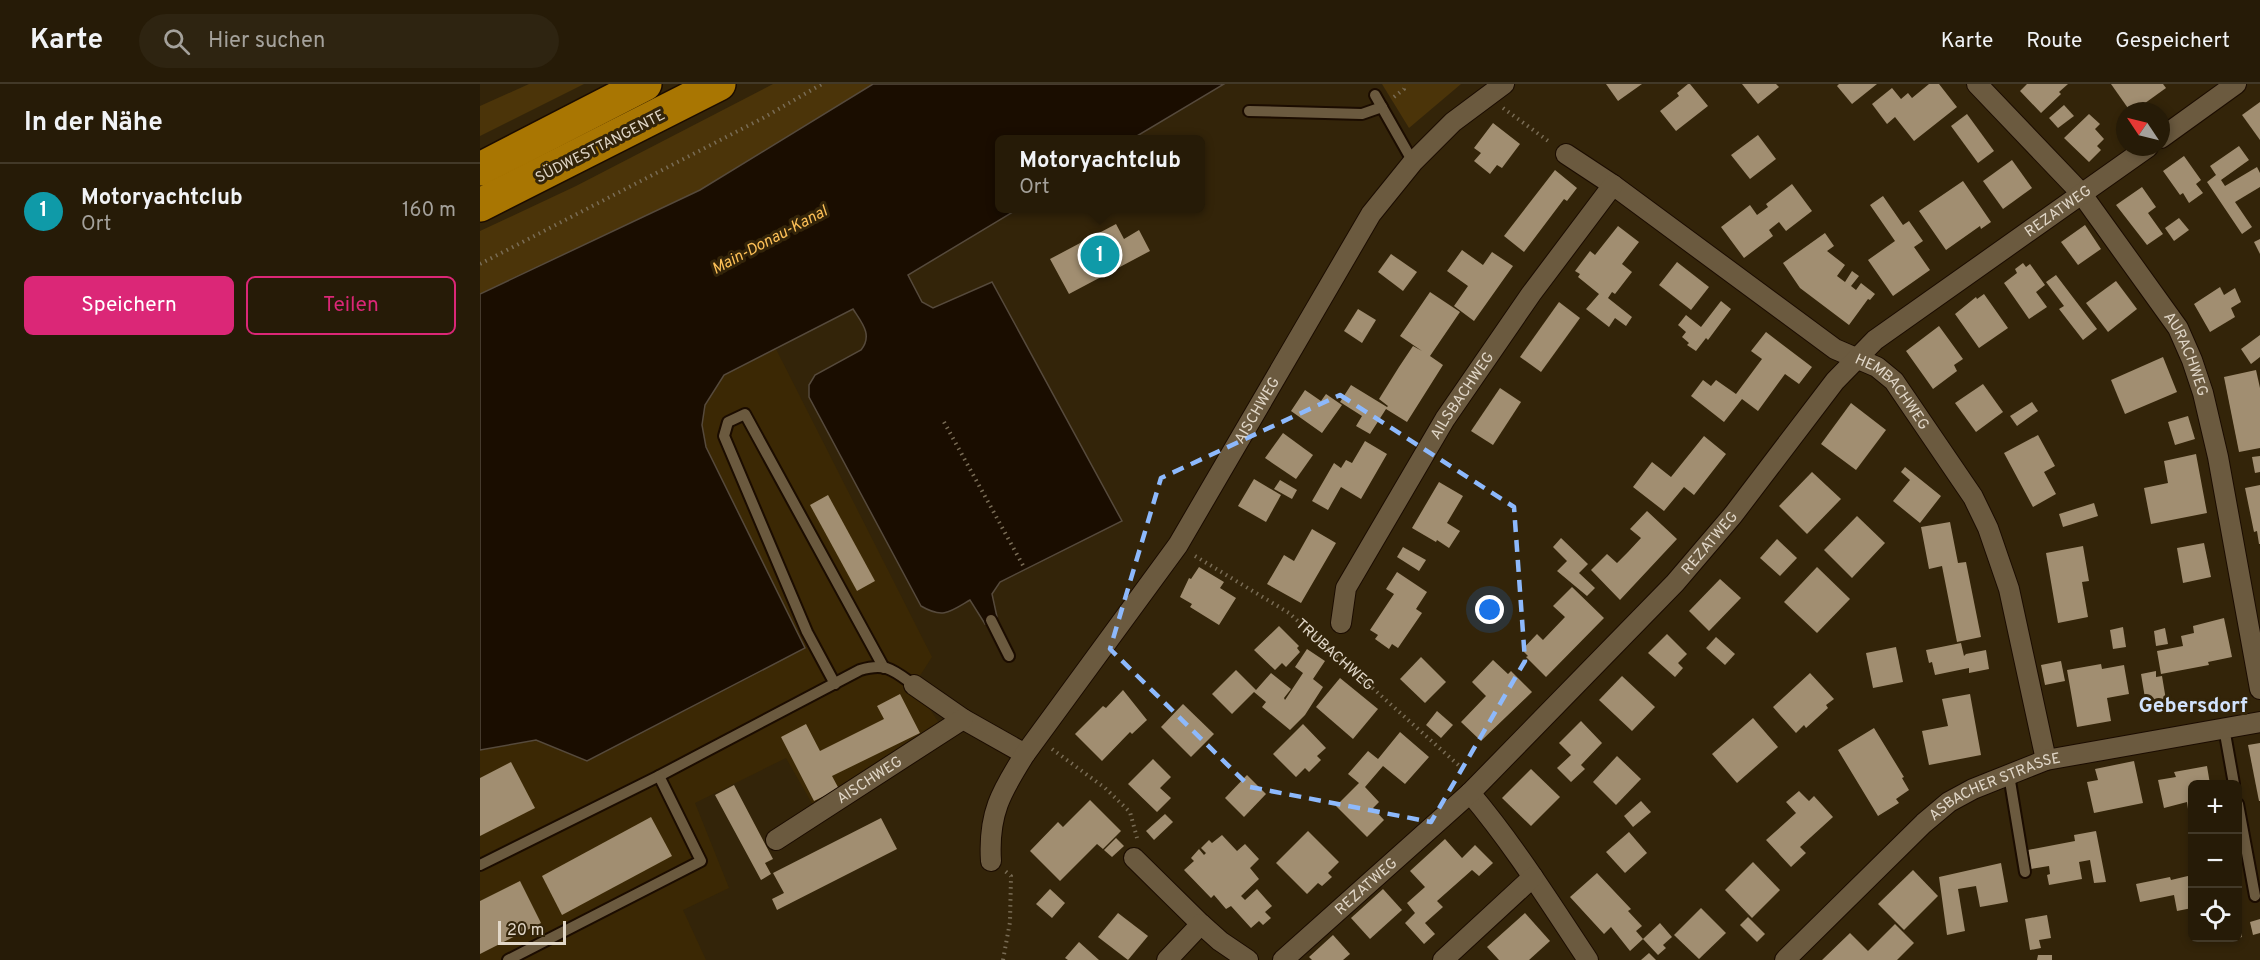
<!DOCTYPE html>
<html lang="de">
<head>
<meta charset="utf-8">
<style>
  :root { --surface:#261b07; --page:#2e2411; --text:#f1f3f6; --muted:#a4a19b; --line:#423928; --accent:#db2777 }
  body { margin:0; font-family:Overpass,sans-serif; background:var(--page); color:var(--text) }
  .controls { position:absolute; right:18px; bottom:18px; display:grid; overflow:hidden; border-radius:9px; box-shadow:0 3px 9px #0003 }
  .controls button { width:54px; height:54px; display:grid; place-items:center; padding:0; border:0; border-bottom:2px solid var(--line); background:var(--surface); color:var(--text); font:30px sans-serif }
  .compass { position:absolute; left:1636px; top:18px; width:54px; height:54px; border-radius:50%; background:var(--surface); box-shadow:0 3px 9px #0003; rotate:305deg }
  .scale { position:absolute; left:18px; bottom:15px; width:68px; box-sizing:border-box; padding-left:6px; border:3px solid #e1d7c8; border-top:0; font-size:16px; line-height:21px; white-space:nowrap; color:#e1d7c8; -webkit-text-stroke:4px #332409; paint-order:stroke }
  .you { position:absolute; left:1010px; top:526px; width:21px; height:21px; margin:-15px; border:4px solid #fff; border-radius:50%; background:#1a73e8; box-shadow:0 0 0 9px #1a73e833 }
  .badge { display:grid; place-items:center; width:39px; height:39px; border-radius:50%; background:var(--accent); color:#fff; font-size:20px; font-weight:700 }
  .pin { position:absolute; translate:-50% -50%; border:3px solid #fff; box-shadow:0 2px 6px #0006 }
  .popup { position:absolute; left:515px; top:51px; width:210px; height:78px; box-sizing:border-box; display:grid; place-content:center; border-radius:9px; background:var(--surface); filter:drop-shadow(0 2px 4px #0005); font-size:20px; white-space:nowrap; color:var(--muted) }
  .popup b { font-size:22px; color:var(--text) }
  .popup::after { content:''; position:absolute; left:50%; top:100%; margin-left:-12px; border:12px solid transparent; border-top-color:var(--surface) }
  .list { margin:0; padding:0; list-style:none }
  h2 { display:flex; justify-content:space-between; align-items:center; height:78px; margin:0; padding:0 24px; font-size:26px }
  h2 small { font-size:20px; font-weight:400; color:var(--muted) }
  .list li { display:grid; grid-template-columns:39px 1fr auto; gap:18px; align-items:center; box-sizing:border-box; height:96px; padding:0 24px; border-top:2px solid var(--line) }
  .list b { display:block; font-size:22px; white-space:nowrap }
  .list p { margin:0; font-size:20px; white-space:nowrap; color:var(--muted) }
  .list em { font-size:20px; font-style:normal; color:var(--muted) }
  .actions { display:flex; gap:12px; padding:18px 24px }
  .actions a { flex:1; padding:14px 0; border:2px solid var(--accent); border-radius:9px; text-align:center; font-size:21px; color:var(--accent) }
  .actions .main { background:var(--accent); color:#fff }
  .icon { flex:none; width:33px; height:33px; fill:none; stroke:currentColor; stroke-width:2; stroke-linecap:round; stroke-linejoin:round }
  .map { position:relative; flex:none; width:1780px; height:876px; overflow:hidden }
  header { display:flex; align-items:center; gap:36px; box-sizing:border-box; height:84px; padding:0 30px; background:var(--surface); border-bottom:2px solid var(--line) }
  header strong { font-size:28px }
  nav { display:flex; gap:33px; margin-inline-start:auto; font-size:21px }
  .search { width:420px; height:54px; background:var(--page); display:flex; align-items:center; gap:15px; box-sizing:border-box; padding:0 21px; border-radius:33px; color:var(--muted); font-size:22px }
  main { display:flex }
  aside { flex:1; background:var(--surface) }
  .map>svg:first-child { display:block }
  .built { fill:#3b2804 }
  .green { fill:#4b3409 }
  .water { fill:#1a0d00; stroke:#564a3c; stroke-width:1.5 }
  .building { fill:#a18e71 }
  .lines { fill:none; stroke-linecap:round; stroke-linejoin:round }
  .lane-casing { stroke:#1b0c00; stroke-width:14 }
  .street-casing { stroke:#1b0c00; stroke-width:22 }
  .highway-casing { stroke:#1b0c00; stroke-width:36 }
  .path { stroke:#796c55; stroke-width:4; stroke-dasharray:1.5 4.5; stroke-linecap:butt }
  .lane { stroke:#6b5a3f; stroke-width:10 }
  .street { stroke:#6b5a3f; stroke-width:20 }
  .highway { stroke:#a97602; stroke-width:33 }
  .marked { fill:none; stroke:#8db9fc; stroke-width:4.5; stroke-dasharray:12 8; stroke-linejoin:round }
  .labels { text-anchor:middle; stroke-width:6; stroke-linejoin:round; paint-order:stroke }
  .street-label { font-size:15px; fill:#e1d7c8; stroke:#332409 }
  .water-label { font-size:16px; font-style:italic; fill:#fdc057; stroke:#332409 }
  .district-label { font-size:21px; font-weight:bold; fill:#d2e3fd; stroke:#332409 }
</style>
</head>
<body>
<header>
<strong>Karte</strong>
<div class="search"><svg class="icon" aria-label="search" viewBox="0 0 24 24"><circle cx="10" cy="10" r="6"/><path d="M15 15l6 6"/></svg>Hier suchen</div>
<nav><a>Karte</a><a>Route</a><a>Gespeichert</a></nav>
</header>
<main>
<aside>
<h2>In der Nähe<small></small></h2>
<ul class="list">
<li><span class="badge" style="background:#0f9aa8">1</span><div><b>Motoryachtclub</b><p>Ort</p></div><em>160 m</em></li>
</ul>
<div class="actions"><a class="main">Speichern</a><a>Teilen</a></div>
</aside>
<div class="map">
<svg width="1780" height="876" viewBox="0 0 1780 876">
  <rect width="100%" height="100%" fill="#332409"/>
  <!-- built -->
  <path class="built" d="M296 265 452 573 434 601 463 645 334 723 306 674 215 719 249 804 203 826 226 876H0V666L56 656 107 677 226 363 222 341 225 321 244 291Z"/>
  <!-- green -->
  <g class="green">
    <path d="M49 0H104L0 52V22Z"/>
    <path d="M293 0H393L220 106 0 210V147L96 102Z"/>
    <path d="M902 0H981L929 44Z"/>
  </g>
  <!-- water -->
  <path class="water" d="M393 0H744L652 55 520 56V124L538 125 428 191 442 218 453 224 512 198 642 437 520 498 512 510 517 533 505 540 490 516C470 528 463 535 441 522L329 313V301L335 291 381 266C393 251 382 239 373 225L244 291 225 321 222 341 226 363 325 564 107 677 56 656 0 666V210L220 106Z"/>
  <!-- building -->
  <g class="building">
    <path d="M1126 0H1162L1138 17Z"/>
    <path d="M1208 0H1210L1228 22 1196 47 1180 27 1199 12 1197 9Z"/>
    <path d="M1262 0H1296L1299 3 1278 20Z"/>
    <path d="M1359 0H1397L1372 20 1357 2Z"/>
    <path d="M1449 0H1459L1477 23 1434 57 1415 33 1407 40 1392 20 1412 4 1421 15 1428 9 1432 14Z"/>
    <path d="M1547 0H1588L1579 8 1581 10 1561 29 1540 7Z"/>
    <path d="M1631 0H1683L1686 4 1654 27H1650Z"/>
    <path d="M1780 18V56L1762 31Z"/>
    <path d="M1584 21 1594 32 1578 44 1569 34Z"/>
    <path d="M1487 30 1514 67 1498 79 1471 42Z"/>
    <path d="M1609 30 1620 40 1615 45 1624 55 1617 62 1621 66 1609 78 1584 54Z"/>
    <path d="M1013 39 1040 60 1022 84 1017 81 1010 90 994 77 1001 69 994 64Z"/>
    <path d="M1278 51 1296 75 1270 95 1251 71Z"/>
    <path d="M1759 62 1769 76 1741 96 1745 102 1777 83 1780 89V103L1755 118 1772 143 1762 150 1727 98 1736 91 1730 82Z"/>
    <path d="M1704 72 1721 96 1716 100 1723 109 1709 119 1703 109 1700 111 1683 87Z"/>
    <path d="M1532 76 1552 104 1523 125 1503 97Z"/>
    <path d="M1075 86 1097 104 1087 117 1084 115 1044 168 1024 152Z"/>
    <path d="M1483 97 1511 138 1501 145 1500 142 1466 166 1439 127Z"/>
    <path d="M1312 100 1332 127 1306 147 1299 138 1289 146 1293 152 1264 174 1241 143 1270 121 1277 131 1288 123 1286 120Z"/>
    <path d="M1662 103 1676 123 1668 129 1683 150 1667 161 1636 121Z"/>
    <path d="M1403 112 1423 141 1429 137 1443 157 1434 163 1450 186 1413 212 1388 176 1415 157 1390 121Z"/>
    <path d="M1699 134 1709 146 1694 157 1685 144Z"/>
    <path d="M636 140 644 155 659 146 670 167 589 210 570 175Z"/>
    <path d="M1605 141 1621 165 1598 181 1581 158Z"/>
    <path d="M1138 142 1159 158 1142 180 1152 188 1135 210 1132 208 1128 214 1152 233 1146 242 1135 234 1129 243 1106 225 1119 210 1098 193 1100 190 1095 187 1110 167 1115 171Z"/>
    <path d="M1345 149 1354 162 1347 167 1365 181 1357 192 1365 198 1372 187 1379 192 1371 202 1376 206 1381 199 1395 210 1390 216 1388 215 1369 241 1320 204 1303 179Z"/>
    <path d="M1780 155V170L1774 158Z"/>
    <path d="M982 166 1003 181 1012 168 1033 182 994 237 974 222 988 202 967 187Z"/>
    <path d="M911 170 937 188 923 207 898 188Z"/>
    <path d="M1197 178 1229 203 1211 226 1179 201Z"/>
    <path d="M1543 179 1546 183 1550 180 1565 201 1556 208 1567 223 1549 235 1524 199 1537 189 1535 185Z"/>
    <path d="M1576 191 1617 245 1603 256 1579 225 1584 222 1566 198Z"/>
    <path d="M1636 197 1657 225 1628 248 1606 219Z"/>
    <path d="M1740 203 1744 211 1755 204 1761 218 1751 224 1755 233 1730 248 1714 220Z"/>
    <path d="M950 208 980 228 950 272 963 281 927 338 906 325 890 350 876 342 882 332 860 318 871 301 907 323 908 322 899 315 919 283 933 262 942 267 920 252Z"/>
    <path d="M1504 210 1528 244 1499 264 1475 230 1496 213 1497 215Z"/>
    <path d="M1241 217 1251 225 1228 256 1226 254 1216 267 1207 261 1209 259 1202 253 1206 248 1198 241 1206 231 1221 243Z"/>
    <path d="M1079 218 1100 234 1061 288 1040 273Z"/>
    <path d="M878 225 896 236 882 259 864 247Z"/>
    <path d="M1459 242 1483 275 1474 281 1477 287 1453 305 1426 267Z"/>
    <path d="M1286 248 1332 283 1319 300 1305 290 1278 327 1262 315 1244 338 1211 312 1223 296 1231 302 1236 296 1256 310 1282 275 1271 267Z"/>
    <path d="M1780 251V273L1771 280 1761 265Z"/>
    <path d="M1683 273 1697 308 1645 330 1631 296Z"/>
    <path d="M1776 286 1780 304V364L1759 368 1744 293Z"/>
    <path d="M1503 300 1523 328 1496 348 1475 319Z"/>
    <path d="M1020 304 1041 318 1013 361 991 347Z"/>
    <path d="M825 306 841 317 846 310 862 321 842 349 811 327Z"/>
    <path d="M1552 318 1558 327 1537 342 1530 332Z"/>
    <path d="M1371 319 1406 346 1376 386 1341 360Z"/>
    <path d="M1708 332 1715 355 1695 361 1688 338Z"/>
    <path d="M803 349 833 371 816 395 785 374Z"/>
    <path d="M1558 351 1575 382 1564 388 1576 410 1553 423 1524 369Z"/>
    <path d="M1224 352 1246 370 1214 411 1204 403 1184 427 1153 403 1172 378 1191 393Z"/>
    <path d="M885 357 907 370 881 415 861 403 848 426 832 417 854 379 861 384 866 376 872 379Z"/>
    <path d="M1716 370 1727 429 1671 440 1664 404 1688 399 1684 377Z"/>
    <path d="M1780 372V388L1775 389 1772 373Z"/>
    <path d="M1425 383 1461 412 1440 439 1413 417 1430 396 1421 388Z"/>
    <path d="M1332 388 1361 415 1327 450 1299 422Z"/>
    <path d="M774 395 801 411 786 438 758 422Z"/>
    <path d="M800 396 817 406 812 415 794 405Z"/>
    <path d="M959 398 983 412 967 439 980 447 969 464 957 456 956 458 932 444Z"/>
    <path d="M1780 401V460H1779L1777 447 1774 448 1765 404Z"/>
    <path d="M348 411 395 497 377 507 330 421Z"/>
    <path d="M1614 419 1618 432 1583 443 1579 430Z"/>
    <path d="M1167 427 1197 455 1140 516 1111 486 1127 470 1137 479 1148 468 1161 454 1150 445Z"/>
    <path d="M1377 432 1405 459 1372 494 1344 466Z"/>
    <path d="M1470 438 1478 479 1486 478 1501 553 1477 558 1462 482 1449 485 1441 443Z"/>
    <path d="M832 445 856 459 821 519 787 500 804 471 814 477Z"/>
    <path d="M1081 454 1108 480 1099 489 1115 504 1107 512 1077 487 1087 477 1073 463Z"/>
    <path d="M1297 455 1317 474 1300 492 1280 474Z"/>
    <path d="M1724 459 1731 493 1703 499 1697 464Z"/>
    <path d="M1603 462 1609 497 1602 498 1608 533 1578 539 1566 469Z"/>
    <path d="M923 463 946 476 939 487 917 473Z"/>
    <path d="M719 483 744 498 740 504 756 514 739 541 710 523 712 520 700 513 709 494 711 495Z"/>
    <path d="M1337 483 1370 515 1337 549 1304 518Z"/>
    <path d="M917 488 947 508 936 525 942 529 918 564 912 560 909 565 895 555 898 551 890 546 914 510 906 505Z"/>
    <path d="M1240 495 1261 514 1229 547 1209 527Z"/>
    <path d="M1092 503 1124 534 1066 593 1046 573 1048 572 1042 566 1057 550 1063 556 1085 533 1073 522Z"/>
    <path d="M1744 534 1752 573 1728 578 1729 581 1681 590 1677 567 1703 562 1701 552 1714 549 1713 542Z"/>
    <path d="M799 542 819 562 817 564 820 568 806 583 802 579 795 586 774 566Z"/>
    <path d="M1643 543 1646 563 1633 565 1630 546Z"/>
    <path d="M1685 544 1688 560 1676 562 1674 547Z"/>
    <path d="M1187 550 1207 570 1198 579 1203 584 1195 593 1168 569Z"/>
    <path d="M1236 553 1255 570 1245 581 1226 564Z"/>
    <path d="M1481 559 1484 572 1486 570 1506 566 1509 585 1489 589V584L1455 591 1452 578 1449 579 1446 566Z"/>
    <path d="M1416 563 1423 598 1393 604 1386 569Z"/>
    <path d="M827 565 845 577 833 595 843 603 825 631 810 646 782 623 786 618 774 608 752 630 732 610 756 586 776 606 791 589 811 605 804 614 805 616 823 589 815 583Z"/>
    <path d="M941 573 966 598 945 619 920 595Z"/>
    <path d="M1013 576 1028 590 1031 587 1052 608 1001 657 981 638 1006 612 992 598Z"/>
    <path d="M1581 577 1585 597 1565 601 1561 581Z"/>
    <path d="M1621 580 1622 585 1644 581 1649 610 1627 614 1631 637 1597 643 1587 586Z"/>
    <path d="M1676 587V593L1682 592 1686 616 1666 620 1661 590Z"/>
    <path d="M1330 589 1354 615 1346 621 1348 624 1326 644 1324 641 1316 649 1293 623Z"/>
    <path d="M1142 592 1175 623 1152 647 1119 616Z"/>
    <path d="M860 594 898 625 873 655 836 623Z"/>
    <path d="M643 606 667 636 652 650 650 648 622 677 595 650 623 622 626 624Z"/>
    <path d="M420 610 440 649 352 692 359 705 334 717 301 653 326 640 340 667 404 635 397 622Z"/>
    <path d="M1490 610 1501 671 1449 681 1442 647 1468 642 1462 615Z"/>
    <path d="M703 620 734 650 711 673 681 643Z"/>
    <path d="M957 627 973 641 961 654 946 641Z"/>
    <path d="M1273 634 1298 663 1257 699 1232 670Z"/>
    <path d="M1101 637 1122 659 1101 681 1105 685 1091 698 1077 684 1091 671 1079 659Z"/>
    <path d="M823 640 846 664 837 672 841 676 829 688 825 684 816 693 793 670Z"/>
    <path d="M1394 644 1424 693 1422 694 1429 706 1416 715 1419 719 1398 732 1358 666Z"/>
    <path d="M920 648 949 673 925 700 903 682 885 703 899 718 893 724 904 736 887 753 856 722 879 699 868 690 888 667 898 675Z"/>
    <path d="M1780 659V717H1779L1768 661Z"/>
    <path d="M1137 672 1161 695 1136 721 1113 698Z"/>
    <path d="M673 675 691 693 680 704 691 714 677 728 648 700Z"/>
    <path d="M1654 677 1663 719 1614 729 1607 698 1618 696 1615 685Z"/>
    <path d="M31 678 55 724 0 752V694Z"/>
    <path d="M1727 682 1730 700H1712V724L1708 725 1707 718 1684 724 1678 696 1696 693 1694 688Z"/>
    <path d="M1051 685 1080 713 1051 742 1022 714Z"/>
    <path d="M767 691 786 710 764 733 745 714Z"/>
    <path d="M254 701 293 775 285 779 291 790 281 796 235 711Z"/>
    <path d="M1319 707 1329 717 1334 712 1353 733 1320 763 1326 769 1311 783 1286 756 1316 729 1306 718Z"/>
    <path d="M610 716 641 747 623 765 617 760 580 797 550 767 578 738 583 743Z"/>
    <path d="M1161 717 1171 728 1153 743 1144 732Z"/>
    <path d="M685 730 693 738 674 756 666 747Z"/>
    <path d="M171 733 192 772 82 831 62 792Z"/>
    <path d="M401 734 417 765 297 826 292 815 304 809 293 789Z"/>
    <path d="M828 747 859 778 848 789 852 793 842 802 838 799 827 810 796 779Z"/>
    <path d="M1616 747 1626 798 1614 799 1610 776 1599 778 1602 795 1569 801 1567 791 1570 790 1569 782 1551 785 1548 766 1595 757 1594 751Z"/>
    <path d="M1149 748 1167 769 1145 789 1126 768Z"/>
    <path d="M742 751 757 767 765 760 779 775 770 784 779 795 761 812 765 816 777 805 792 822 785 828 791 834 783 841 779 837 771 844 751 822 746 825 734 811 731 814 704 786 714 777 711 774 719 765 724 771 726 769 721 764 729 756 732 759Z"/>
    <path d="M636 754 644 762 632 773 624 766Z"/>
    <path d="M965 755 982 774 995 761 1013 779 999 792 992 786 957 817 963 823 945 839 955 850 944 860 925 839 935 829 927 819 945 803 930 787Z"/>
    <path d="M1273 778 1300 806 1272 834 1245 806Z"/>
    <path d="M1521 779 1528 818 1500 823 1496 802 1478 805 1485 847 1467 851 1459 793Z"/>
    <path d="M1433 786 1458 812 1424 846 1398 820Z"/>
    <path d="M1117 789 1151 825 1148 827 1162 842 1156 847 1163 855 1150 867 1131 843 1124 850 1090 813Z"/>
    <path d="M1712 791V824L1697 827 1694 811 1660 818 1656 800 1690 793 1691 796Z"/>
    <path d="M40 797 61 839 0 870V817Z"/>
    <path d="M570 805 585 819 572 834 556 820Z"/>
    <path d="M903 805 922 826 890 855 871 834Z"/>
    <path d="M1221 824 1246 849 1219 875 1194 851Z"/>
    <path d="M638 829 668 852 648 876 618 853Z"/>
    <path d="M1045 829 1070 857 1049 876H1019L1007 863Z"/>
    <path d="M1567 831 1571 854 1559 856 1561 864 1550 866 1545 835Z"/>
    <path d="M1268 833 1285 850 1277 858 1260 841Z"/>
    <path d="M1780 835V849L1773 851 1770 838Z"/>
    <path d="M1180 839 1192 853 1183 861 1186 864 1178 871 1163 855Z"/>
    <path d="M1760 839 1762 853 1758 854V840Z"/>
    <path d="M1415 840 1434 859 1417 876H1342L1370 849 1388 867Z"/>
    <path d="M853 851 870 870 863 876H832L829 873Z"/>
    <path d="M599 858 619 876H588L585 874Z"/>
    <path d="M1169 869 1176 876H1161Z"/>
    <path d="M1558 871H1572V876H1557Z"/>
  </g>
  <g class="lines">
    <defs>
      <g id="lane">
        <path d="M895 11 933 78"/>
        <path d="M769 27 882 30 902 23"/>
        <path d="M511 536 529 572"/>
        <path d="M355 600 327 548 244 352 248 338 265 330 404 584"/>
        <path d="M1744 644 1754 700"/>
        <path d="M1529 691 1545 788"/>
        <path d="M1758 720 1775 812"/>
        <path d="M0 781 179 692 380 586C406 578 413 586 434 601"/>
        <path d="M28 876 221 777 179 692"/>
      </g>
      <g id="street">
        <path id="s2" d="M1497 0 1601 109 1698 244 1712 276 1723 309 1738 373 1780 605"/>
        <path d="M1681 54 1756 0"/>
        <path id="s3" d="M1086 70 1133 101 1355 265 1397 283 1414 297 1493 413 1508 444 1529 505 1566 676"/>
        <path id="s4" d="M861 539 866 504 965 335 1051 210 1133 101"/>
        <path d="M434 601 483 635 545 670"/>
        <path d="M990 709C1034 761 1070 819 1108 876"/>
        <path id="s5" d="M296 756 483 635"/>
        <path d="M654 774 721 840"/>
        <path id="s6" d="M511 777C508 730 521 708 545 670L698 461 891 130 933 78 973 38 1024 0"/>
        <path d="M687 876 721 840 740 857 768 876"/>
        <path id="s7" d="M803 876 990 709 1195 499 1253 431 1355 297 1395 256 1668 63"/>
        <path d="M963 876 1053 793"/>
        <path id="s8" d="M1305 876 1444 739 1469 718 1493 705 1566 676 1780 638"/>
      </g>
      <g id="highway">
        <path d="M0 85 165 0"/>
        <path d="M0 121 239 0"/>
      </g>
    </defs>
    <!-- lane casing -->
    <use href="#lane" class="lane-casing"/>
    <!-- street casing -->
    <use href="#street" class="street-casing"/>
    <!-- highway casing -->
    <use href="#highway" class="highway-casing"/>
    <!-- path -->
    <g class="path">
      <path d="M914 13 924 5 925 0"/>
      <path d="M1023 24 1071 59"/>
      <path d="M0 180 283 34 342 0"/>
      <path d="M464 338 545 485"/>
      <path id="s1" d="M715 472 809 529 985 687"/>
      <path d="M572 665 625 704 650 728 657 754"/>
      <path d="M523 876 530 838 531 792 525 787"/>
    </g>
    <!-- lane -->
    <use href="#lane" class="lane"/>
    <!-- street -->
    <use href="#street" class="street"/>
    <!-- highway -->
    <use href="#highway" class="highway"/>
  </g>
  <!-- marked area -->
  <path class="marked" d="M860 311 1034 423 1045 577 951 738 770 703 630 565 681 394Z"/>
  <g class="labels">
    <!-- street labels -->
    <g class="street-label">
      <text transform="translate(120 62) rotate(-27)" y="5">SÜDWESTTANGENTE</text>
      <text dy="5" stroke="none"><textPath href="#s7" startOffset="1083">REZATWEG</textPath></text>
      <text dy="5" stroke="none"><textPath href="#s2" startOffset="344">AURACHWEG</textPath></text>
      <text dy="5" stroke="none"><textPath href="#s3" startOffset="406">HEMBACHWEG</textPath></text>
      <text dy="5" stroke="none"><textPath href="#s4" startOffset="260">AILSBACHWEG</textPath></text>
      <text dy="5" stroke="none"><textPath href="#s6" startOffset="530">AISCHWEG</textPath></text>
      <text dy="5" stroke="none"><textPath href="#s7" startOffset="597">REZATWEG</textPath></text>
      <text dy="5" stroke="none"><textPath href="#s1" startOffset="172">TRUBACHWEG</textPath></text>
      <text dy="5" stroke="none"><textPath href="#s5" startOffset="111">AISCHWEG</textPath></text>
      <text dy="5" stroke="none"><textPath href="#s8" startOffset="276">ASBACHER STRASSE</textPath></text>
      <text dy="5" stroke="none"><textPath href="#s7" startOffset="111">REZATWEG</textPath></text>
    </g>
    <!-- water labels -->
    <g class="water-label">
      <text transform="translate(289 155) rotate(-28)" y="6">Main-Donau-Kanal</text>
    </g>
    <!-- district labels -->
    <g class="district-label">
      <text x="1713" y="628">Gebersdorf</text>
    </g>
  </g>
</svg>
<div class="controls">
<button>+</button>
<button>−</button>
<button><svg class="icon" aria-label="locate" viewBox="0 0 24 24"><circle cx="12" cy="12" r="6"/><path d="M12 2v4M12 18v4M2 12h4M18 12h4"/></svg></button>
</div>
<svg class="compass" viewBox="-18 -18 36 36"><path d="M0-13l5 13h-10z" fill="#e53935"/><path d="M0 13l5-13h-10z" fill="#a4a19b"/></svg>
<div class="scale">20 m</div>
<div class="you"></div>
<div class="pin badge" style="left:620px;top:171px;background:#0f9aa8">1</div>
<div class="popup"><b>Motoryachtclub</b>Ort</div>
</div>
</main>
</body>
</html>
